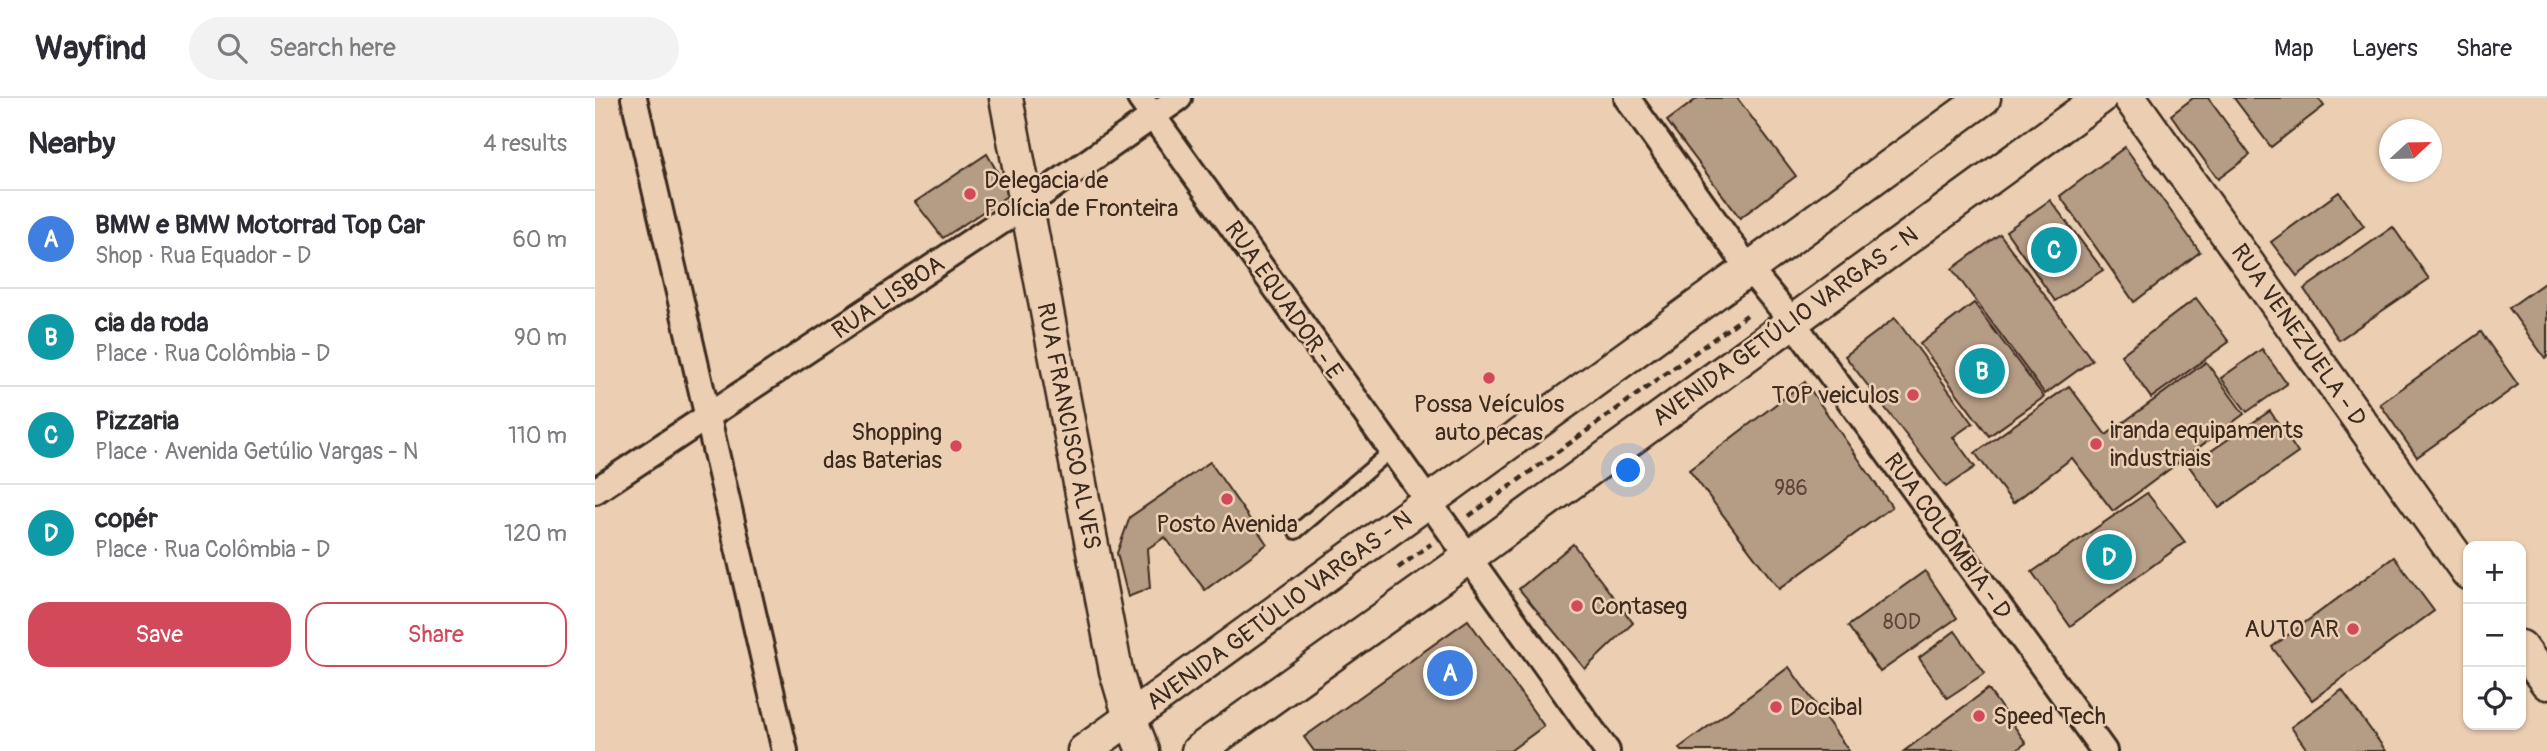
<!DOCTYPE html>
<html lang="en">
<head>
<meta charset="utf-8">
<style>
  :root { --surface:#fff; --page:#f2f2f3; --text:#2b2b33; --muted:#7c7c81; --line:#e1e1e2; --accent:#d1495b }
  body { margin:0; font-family:Pangolin,sans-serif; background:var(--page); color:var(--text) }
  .controls { position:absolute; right:21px; bottom:21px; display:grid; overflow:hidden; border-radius:14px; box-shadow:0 2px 5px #0004 }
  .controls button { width:63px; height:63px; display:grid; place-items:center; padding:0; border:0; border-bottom:2px solid var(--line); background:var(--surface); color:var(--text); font:35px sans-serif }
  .compass { position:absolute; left:1784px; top:21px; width:63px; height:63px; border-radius:50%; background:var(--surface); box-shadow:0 2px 5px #0004; rotate:68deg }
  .you { position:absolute; left:1034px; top:373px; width:24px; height:24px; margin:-18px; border:5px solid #fff; border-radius:50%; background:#1a73e8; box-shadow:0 0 0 10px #1a73e833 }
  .badge { display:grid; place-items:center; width:46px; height:46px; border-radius:50%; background:var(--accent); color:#fff; font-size:23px; font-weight:700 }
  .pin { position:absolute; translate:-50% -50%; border:4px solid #fff; box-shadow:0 2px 7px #0006 }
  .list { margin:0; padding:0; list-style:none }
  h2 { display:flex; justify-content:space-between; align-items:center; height:91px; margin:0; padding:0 28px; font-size:30px }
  h2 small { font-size:23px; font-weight:400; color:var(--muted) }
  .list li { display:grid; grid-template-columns:46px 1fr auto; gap:21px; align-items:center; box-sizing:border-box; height:98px; padding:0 28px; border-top:2px solid var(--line) }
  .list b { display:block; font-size:26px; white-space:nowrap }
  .list p { margin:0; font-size:23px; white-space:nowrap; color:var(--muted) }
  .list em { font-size:23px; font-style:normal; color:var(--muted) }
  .actions { display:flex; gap:14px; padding:21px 28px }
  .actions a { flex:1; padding:16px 0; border:2px solid var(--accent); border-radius:21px; text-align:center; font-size:24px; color:var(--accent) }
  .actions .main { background:var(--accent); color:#fff }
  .icon { flex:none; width:38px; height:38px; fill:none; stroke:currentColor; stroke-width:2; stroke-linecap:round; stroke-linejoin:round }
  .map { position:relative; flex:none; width:1952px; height:653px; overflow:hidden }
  header { display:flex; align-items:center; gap:42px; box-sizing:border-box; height:98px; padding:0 35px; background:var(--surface); border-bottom:2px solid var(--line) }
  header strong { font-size:33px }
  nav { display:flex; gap:38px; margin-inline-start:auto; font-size:24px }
  .search { width:490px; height:63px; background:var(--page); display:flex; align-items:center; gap:18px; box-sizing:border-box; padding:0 24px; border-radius:38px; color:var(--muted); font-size:26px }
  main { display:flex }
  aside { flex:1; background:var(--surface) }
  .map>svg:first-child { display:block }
  .building { fill:#b59c85; stroke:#3b2a1e; stroke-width:2 }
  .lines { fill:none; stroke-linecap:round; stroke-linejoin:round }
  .service-casing { stroke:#3b2a1e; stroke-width:18 }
  .minor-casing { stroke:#3b2a1e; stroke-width:30 }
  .tertiary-casing { stroke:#3b2a1e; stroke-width:37 }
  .path { stroke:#3b2a1e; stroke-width:4.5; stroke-dasharray:7 5; stroke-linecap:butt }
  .service { stroke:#eccfb3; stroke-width:12 }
  .minor { stroke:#eccfb3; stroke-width:24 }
  .tertiary { stroke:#eccfb3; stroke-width:32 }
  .poi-dot { fill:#d1495b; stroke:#eccfb3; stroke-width:2.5 }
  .labels { text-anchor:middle; stroke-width:5; stroke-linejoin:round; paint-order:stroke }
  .number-label { font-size:21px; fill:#5a4638 }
  .poi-label { font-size:24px; fill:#3b2a1e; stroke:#eccfb3; text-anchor:start }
  .street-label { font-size:24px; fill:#3b2a1e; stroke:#eccfb3 }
</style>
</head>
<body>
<header>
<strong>Wayfind</strong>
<div class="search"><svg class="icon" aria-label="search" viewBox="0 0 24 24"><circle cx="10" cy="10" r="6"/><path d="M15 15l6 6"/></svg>Search here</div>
<nav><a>Map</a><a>Layers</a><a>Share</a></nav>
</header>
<main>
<aside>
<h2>Nearby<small>4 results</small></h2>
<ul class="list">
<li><span class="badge" style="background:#3f7fe0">A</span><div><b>BMW e BMW Motorrad Top Car</b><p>Shop · Rua Equador - D</p></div><em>60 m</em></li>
<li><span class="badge" style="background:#0f9aa8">B</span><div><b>cia da roda</b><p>Place · Rua Colômbia - D</p></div><em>90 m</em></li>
<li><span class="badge" style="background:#0f9aa8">C</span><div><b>Pizzaria</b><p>Place · Avenida Getúlio Vargas - N</p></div><em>110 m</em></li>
<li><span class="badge" style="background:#0f9aa8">D</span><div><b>copér</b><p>Place · Rua Colômbia - D</p></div><em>120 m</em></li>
</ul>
<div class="actions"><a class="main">Save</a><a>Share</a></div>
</aside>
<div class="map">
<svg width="1952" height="653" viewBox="0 0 1952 653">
  <rect width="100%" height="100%" fill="#eccfb3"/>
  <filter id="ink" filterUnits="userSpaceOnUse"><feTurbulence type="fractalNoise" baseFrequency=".0143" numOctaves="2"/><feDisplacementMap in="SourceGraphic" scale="14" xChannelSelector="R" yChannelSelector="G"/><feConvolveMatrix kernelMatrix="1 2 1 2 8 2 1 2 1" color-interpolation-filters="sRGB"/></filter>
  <g filter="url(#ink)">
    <!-- building -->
    <g class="building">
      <path d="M1103 0H1142L1201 78 1145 120 1072 23Z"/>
      <path d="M1598 0H1613L1655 57 1623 81 1576 17Z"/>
      <path d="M1639 0H1723L1729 8 1676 49Z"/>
      <path d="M1530 49 1605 154 1539 204 1465 98Z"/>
      <path d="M392 56 415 96 348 140 320 104Z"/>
      <path d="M1744 94 1769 128 1702 178 1676 144Z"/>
      <path d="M1455 102 1508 172 1460 203 1411 133Z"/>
      <path d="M1798 129 1834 181 1744 242 1709 191Z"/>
      <path d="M1405 136 1497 262 1450 296 1357 171Z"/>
      <path d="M1952 183V259L1950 260 1914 210Z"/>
      <path d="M1601 200 1634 244 1556 300 1526 257Z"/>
      <path d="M1379 205 1449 299 1394 338 1325 246Z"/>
      <path d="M1300 220 1378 325 1358 339 1380 369 1351 389 1250 258Z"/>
      <path d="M1886 234 1923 287 1822 359 1785 306Z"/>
      <path d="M1667 251 1692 286 1652 314 1626 280Z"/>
      <path d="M1611 264 1649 316 1518 413 1477 360 1418 405 1380 355 1474 288 1511 337Z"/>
      <path d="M1210 284 1297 409 1184 491 1094 372Z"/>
      <path d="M1675 313 1703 355 1624 410 1594 368Z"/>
      <path d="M615 364 672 446 610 492 570 439 552 451 555 490 533 499 522 455 535 419Z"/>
      <path d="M1552 395 1590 444 1475 528 1437 474Z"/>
      <path d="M978 446 1038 525 990 571 924 491Z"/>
      <path d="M1799 459 1839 513 1717 602 1677 549Z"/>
      <path d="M1330 473 1362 520 1285 574 1253 528Z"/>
      <path d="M873 522 949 628 915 653H719L709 639Z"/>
      <path d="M1360 533 1390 575 1352 600 1324 560Z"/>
      <path d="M1194 569 1254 653H1086L1084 650Z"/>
      <path d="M1393 591 1431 645 1420 653H1309Z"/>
      <path d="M1747 592 1791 653H1713L1696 629Z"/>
    </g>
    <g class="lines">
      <defs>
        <path id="service" d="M701 434 796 353"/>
        <g id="minor">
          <path d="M39 0 190 653"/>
          <path d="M545 0 1012 653"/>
          <path d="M1032 0 1154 171 1197 223 1509 653"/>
          <path d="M0 393 431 107 584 0"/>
        </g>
        <g id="tertiary">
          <path d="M411 0 521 573 535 620 548 653"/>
          <path d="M1535 0 1873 475"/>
          <path d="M1926 549 1952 585"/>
          <path d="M489 653 1389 0"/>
          <path d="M603 653 874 459 1505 0"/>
        </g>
      </defs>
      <!-- service casing -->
      <use href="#service" class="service-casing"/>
      <!-- minor casing -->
      <use href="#minor" class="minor-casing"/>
      <!-- tertiary casing -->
      <use href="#tertiary" class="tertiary-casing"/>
      <!-- path -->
      <g class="path">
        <path d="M874 418 1156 214"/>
        <path d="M803 470 836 446"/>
      </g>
      <!-- service -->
      <use href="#service" class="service"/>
      <!-- minor -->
      <use href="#minor" class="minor"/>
      <!-- tertiary -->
      <use href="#tertiary" class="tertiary"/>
    </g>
  </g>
  <!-- markers -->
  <g class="poi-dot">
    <circle cx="375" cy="96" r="7"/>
    <circle cx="894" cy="280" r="7"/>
    <circle cx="1318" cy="297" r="7"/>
    <circle cx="1501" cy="346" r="7"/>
    <circle cx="361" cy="348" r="7"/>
    <circle cx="632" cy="401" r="7"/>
    <circle cx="982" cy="508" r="7"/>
    <circle cx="1758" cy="531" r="7"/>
    <circle cx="1181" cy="609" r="7"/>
    <circle cx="1384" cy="618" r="7"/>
  </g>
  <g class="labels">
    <!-- number labels -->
    <g class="number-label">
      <text x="1196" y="397">986</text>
      <text x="1307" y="531">80D</text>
    </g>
    <!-- poi labels -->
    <g class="poi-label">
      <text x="389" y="90">Delegacia de<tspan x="389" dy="28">Polícia de Fronteira</tspan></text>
      <text x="1304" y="305" text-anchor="end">TOP veiculos</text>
      <text x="894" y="314" text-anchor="middle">Possa Veículos<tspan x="894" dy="28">auto pecas</tspan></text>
      <text x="1515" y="340">iranda equipaments<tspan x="1515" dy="28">industriais</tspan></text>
      <text x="347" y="342" text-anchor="end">Shopping<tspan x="347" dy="28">das Baterias</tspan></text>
      <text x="632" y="434" text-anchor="middle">Posto Avenida</text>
      <text x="996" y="516">Contaseg</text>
      <text x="1744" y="539" text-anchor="end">AUTO AR</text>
      <text x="1195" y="617">Docibal</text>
      <text x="1398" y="626">Speed Tech</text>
    </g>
    <!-- street labels -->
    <g class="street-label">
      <text transform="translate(293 199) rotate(-34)" y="8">RUA LISBOA</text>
      <text transform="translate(689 202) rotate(55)" y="8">RUA EQUADOR - E</text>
      <text transform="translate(1190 228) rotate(-36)" y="8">AVENIDA GETÚLIO VARGAS - N</text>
      <text transform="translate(1704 237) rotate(55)" y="8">RUA VENEZUELA - D</text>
      <text transform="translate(474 328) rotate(79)" y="8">RUA FRANCISCO ALVES</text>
      <text transform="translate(1353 438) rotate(54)" y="8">RUA COLÔMBIA - D</text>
      <text transform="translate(684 512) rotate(-36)" y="8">AVENIDA GETÚLIO VARGAS - N</text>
    </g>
  </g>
</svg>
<div class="controls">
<button>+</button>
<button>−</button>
<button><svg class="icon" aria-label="locate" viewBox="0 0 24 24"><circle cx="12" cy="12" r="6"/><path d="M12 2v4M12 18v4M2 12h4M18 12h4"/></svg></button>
</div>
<svg class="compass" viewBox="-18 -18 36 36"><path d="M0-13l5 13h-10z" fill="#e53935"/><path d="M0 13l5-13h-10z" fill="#7c7c81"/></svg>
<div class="you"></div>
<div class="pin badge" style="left:855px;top:575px;background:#3f7fe0">A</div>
<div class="pin badge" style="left:1387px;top:273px;background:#0f9aa8">B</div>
<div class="pin badge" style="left:1459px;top:152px;background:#0f9aa8">C</div>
<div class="pin badge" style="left:1514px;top:459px;background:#0f9aa8">D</div>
</div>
</main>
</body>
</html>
